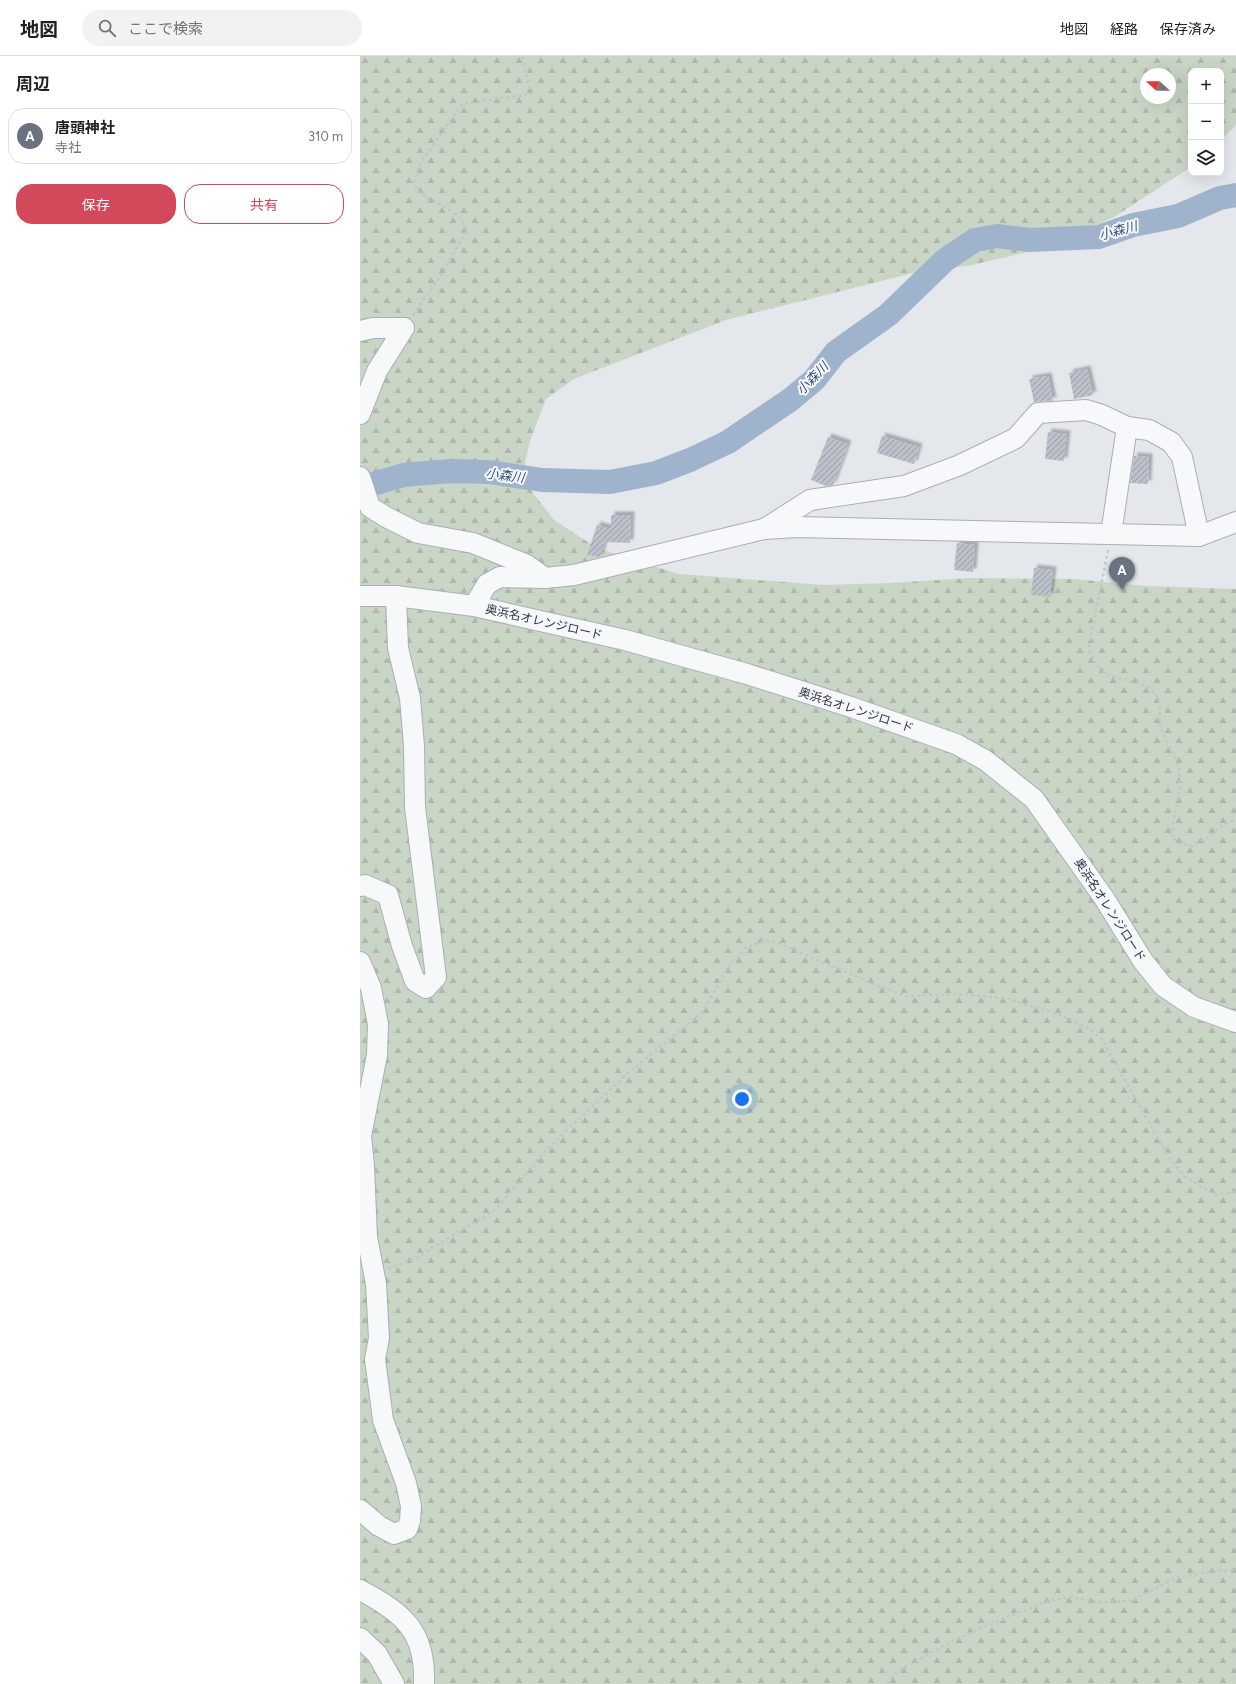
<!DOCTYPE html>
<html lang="ja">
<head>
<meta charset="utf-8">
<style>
  :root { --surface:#fff; --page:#f2f2f2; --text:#202124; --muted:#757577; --line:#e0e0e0; --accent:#d1495b }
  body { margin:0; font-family:Figtree,"Noto Sans JP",sans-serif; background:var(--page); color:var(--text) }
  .controls { position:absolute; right:12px; top:12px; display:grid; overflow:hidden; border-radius:8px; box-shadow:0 4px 16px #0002 }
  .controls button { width:36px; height:36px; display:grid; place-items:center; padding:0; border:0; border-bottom:1px solid var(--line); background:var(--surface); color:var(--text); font:20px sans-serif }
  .compass { position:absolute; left:780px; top:12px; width:36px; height:36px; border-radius:50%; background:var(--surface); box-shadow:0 4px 16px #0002; rotate:291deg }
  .you { position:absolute; left:382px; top:1043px; width:14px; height:14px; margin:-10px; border:3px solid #fff; border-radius:50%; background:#1a73e8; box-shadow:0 0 0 6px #1a73e833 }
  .badge { display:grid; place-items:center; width:26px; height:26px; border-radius:50%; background:var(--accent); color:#fff; font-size:13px; font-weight:700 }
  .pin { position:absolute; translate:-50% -33px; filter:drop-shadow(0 1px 2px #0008) }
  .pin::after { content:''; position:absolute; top:21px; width:14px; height:12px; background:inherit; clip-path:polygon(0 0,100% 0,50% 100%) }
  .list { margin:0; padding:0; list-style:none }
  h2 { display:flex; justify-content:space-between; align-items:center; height:52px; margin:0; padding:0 16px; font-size:17px }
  h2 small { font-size:13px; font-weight:400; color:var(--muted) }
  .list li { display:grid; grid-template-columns:26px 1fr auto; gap:12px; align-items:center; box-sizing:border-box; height:56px; margin:0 8px 8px; padding:0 8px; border:1px solid var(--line); border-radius:16px }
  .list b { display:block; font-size:15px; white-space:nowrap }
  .list p { margin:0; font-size:13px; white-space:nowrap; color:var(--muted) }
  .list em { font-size:13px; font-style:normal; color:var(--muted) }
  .actions { display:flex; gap:8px; padding:12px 16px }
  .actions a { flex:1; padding:9px 0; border:1px solid var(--accent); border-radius:16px; text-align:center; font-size:14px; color:var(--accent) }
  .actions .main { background:var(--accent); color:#fff }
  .icon { flex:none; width:22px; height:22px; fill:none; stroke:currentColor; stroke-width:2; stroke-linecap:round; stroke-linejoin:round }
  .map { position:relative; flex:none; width:876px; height:1628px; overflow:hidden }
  header { display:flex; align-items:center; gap:24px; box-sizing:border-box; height:56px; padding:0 20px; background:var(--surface); border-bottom:1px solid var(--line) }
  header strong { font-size:19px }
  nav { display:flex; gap:22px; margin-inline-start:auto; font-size:14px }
  .search { width:280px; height:36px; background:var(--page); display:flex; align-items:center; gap:10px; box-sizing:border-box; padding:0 14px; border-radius:22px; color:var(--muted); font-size:15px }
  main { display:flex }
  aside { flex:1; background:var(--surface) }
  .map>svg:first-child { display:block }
  .forest { fill:url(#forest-firs); fill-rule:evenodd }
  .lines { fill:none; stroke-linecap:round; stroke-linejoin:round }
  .river { stroke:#9fb4cc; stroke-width:24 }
  .building { fill:url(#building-hatch); filter:url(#shadow) }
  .minor-casing { stroke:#a9aeb7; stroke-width:22 }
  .path { stroke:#c2c5cb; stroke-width:2.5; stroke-dasharray:3 3; stroke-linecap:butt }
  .minor { stroke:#f7f8fa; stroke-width:20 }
  .labels { text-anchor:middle; stroke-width:4; stroke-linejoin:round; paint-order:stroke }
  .street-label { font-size:12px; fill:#2b3445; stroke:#f4f6f9 }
  .water-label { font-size:13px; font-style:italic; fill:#34527a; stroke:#f4f6f9 }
</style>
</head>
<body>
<header>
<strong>地図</strong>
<div class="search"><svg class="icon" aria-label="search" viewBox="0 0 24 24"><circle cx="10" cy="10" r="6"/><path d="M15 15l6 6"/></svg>ここで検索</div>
<nav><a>地図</a><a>経路</a><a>保存済み</a></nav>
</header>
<main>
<aside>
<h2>周辺<small></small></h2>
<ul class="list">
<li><span class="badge" style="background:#6b7280">A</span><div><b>唐頭神社</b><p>寺社</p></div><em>310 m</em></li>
</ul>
<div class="actions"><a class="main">保存</a><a>共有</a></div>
</aside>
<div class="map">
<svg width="876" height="1628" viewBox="0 0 876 1628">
  <defs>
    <pattern id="forest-firs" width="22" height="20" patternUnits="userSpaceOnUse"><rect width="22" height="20" fill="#c9d6c5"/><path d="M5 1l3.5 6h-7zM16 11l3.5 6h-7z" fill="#adb8ab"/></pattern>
    <pattern id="building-hatch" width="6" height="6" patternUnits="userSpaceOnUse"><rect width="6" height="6" fill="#bbc0ca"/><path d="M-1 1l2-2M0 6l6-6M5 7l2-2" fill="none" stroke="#989da6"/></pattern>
    <filter id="shadow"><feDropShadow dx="3.5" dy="-3.5" stdDeviation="1" flood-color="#0004"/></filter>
  </defs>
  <rect width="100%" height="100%" fill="#e4e7ec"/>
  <!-- forest -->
  <path class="forest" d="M0 0H876V69L861 84V15H831V111L754 161 694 190 607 210 565 214 366 264 214 323 186 343 170 385 165 406 169 432 194 464 237 492 319 518 464 529 531 527 608 522 714 523 786 530 876 533V1628H0ZM786 18H810V42H786Z"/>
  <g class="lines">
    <!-- river -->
    <path class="river" d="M0 432 43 419 91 415 129 416 182 424 250 426 296 417 330 404 368 386 430 344 454 324 476 296 528 259 585 204 615 184 637 180 670 184 739 181 773 169 818 160 860 142 876 139"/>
  </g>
  <!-- building -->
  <g class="building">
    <path d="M727 313 733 339 714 343 709 317Z"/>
    <path d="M688 320 693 345 674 346 669 323Z"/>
    <path d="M688 376 707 378 704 405 685 403Z"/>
    <path d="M522 380 559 391 554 408 517 397Z"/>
    <path d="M468 381 488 388 473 429 466 430 451 424Z"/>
    <path d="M774 400 789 401 788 428 770 427Z"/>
    <path d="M251 459H271L270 487 245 486 240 501 227 499 237 469 251 473Z"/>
    <path d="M597 487 615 489 613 516 594 514Z"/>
    <path d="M674 512 693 514 690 541 671 539Z"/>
  </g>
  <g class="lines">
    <defs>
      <g id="minor">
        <path d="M0 275 13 272H44"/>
        <path d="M0 358 17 315 44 272"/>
        <path d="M0 421 10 451 26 461 58 477 113 487 167 509 185 522"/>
        <path d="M406 472 450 444 544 430 600 409 656 382 678 357 726 354 742 359 767 371 789 374 811 386 822 401 839 480"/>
        <path d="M751 478 767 371"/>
        <path d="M0 540H36L114 550 265 584 387 618 491 651 596 688 625 704 674 743 744 842 783 905 803 930 834 951 876 966"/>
        <path d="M114 550 127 528 140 521 185 522 214 519 404 473 437 471 839 480 876 466"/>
        <path d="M0 830 5 829 28 839 42 890 55 925 66 932 76 921 55 751 54 690 50 642 38 592 36 540"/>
        <path d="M0 906 11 932 18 968 17 999 1 1080 4 1110 7 1181 16 1228 19 1282 15 1303 23 1364 46 1427 51 1450 50 1465 47 1473 34 1478 19 1470 0 1454"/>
        <path d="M0 1534C44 1557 66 1576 64 1628"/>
        <path d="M0 1582 17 1598 34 1628"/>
      </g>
    </defs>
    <!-- minor casing -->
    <use href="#minor" class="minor-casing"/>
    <!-- path -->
    <g class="path">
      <path d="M53 259 79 222 107 174C101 154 76 149 60 137 57 135 55 130 54 126L60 108 102 48 171 38 162 0"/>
      <path d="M748 494 729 590C739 635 775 614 796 639 803 648 798 659 800 669 804 684 817 698 819 714 822 738 812 758 812 781L819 787 830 790 847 782 859 771 876 763"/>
      <path d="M28 1213 54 1203 136 1153 186 1094 267 1018 342 957 370 908 385 892 406 884 418 887 521 931 546 940 593 938 645 942 697 958 723 969 741 982 808 1100 825 1121 856 1139 876 1136"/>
      <path d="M528 1628 535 1617 594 1584 647 1561 692 1544 712 1541 737 1546 772 1545 815 1522 853 1515 876 1514"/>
    </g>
    <!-- minor -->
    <use href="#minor" class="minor"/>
  </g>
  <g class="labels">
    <!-- street labels -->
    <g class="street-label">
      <text transform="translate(184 566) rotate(13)" y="4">奥浜名オレンジロード</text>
      <text transform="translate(496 654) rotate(18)" y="4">奥浜名オレンジロード</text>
      <text transform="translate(750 854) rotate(57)" y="4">奥浜名オレンジロード</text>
    </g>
    <!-- water labels -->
    <g class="water-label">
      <text transform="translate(758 174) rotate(-15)" y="5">小森川</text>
      <text transform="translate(452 322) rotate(-46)" y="5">小森川</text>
      <text transform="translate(145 419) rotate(7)" y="5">小森川</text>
    </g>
  </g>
</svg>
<div class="controls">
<button>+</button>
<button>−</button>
<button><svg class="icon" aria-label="layers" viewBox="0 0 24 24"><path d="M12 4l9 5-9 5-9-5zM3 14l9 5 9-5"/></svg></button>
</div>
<svg class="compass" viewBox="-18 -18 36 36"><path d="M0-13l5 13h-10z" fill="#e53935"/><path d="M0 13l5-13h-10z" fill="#757577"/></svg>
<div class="you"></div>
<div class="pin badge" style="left:762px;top:534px;background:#6b7280">A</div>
</div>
</main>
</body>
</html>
